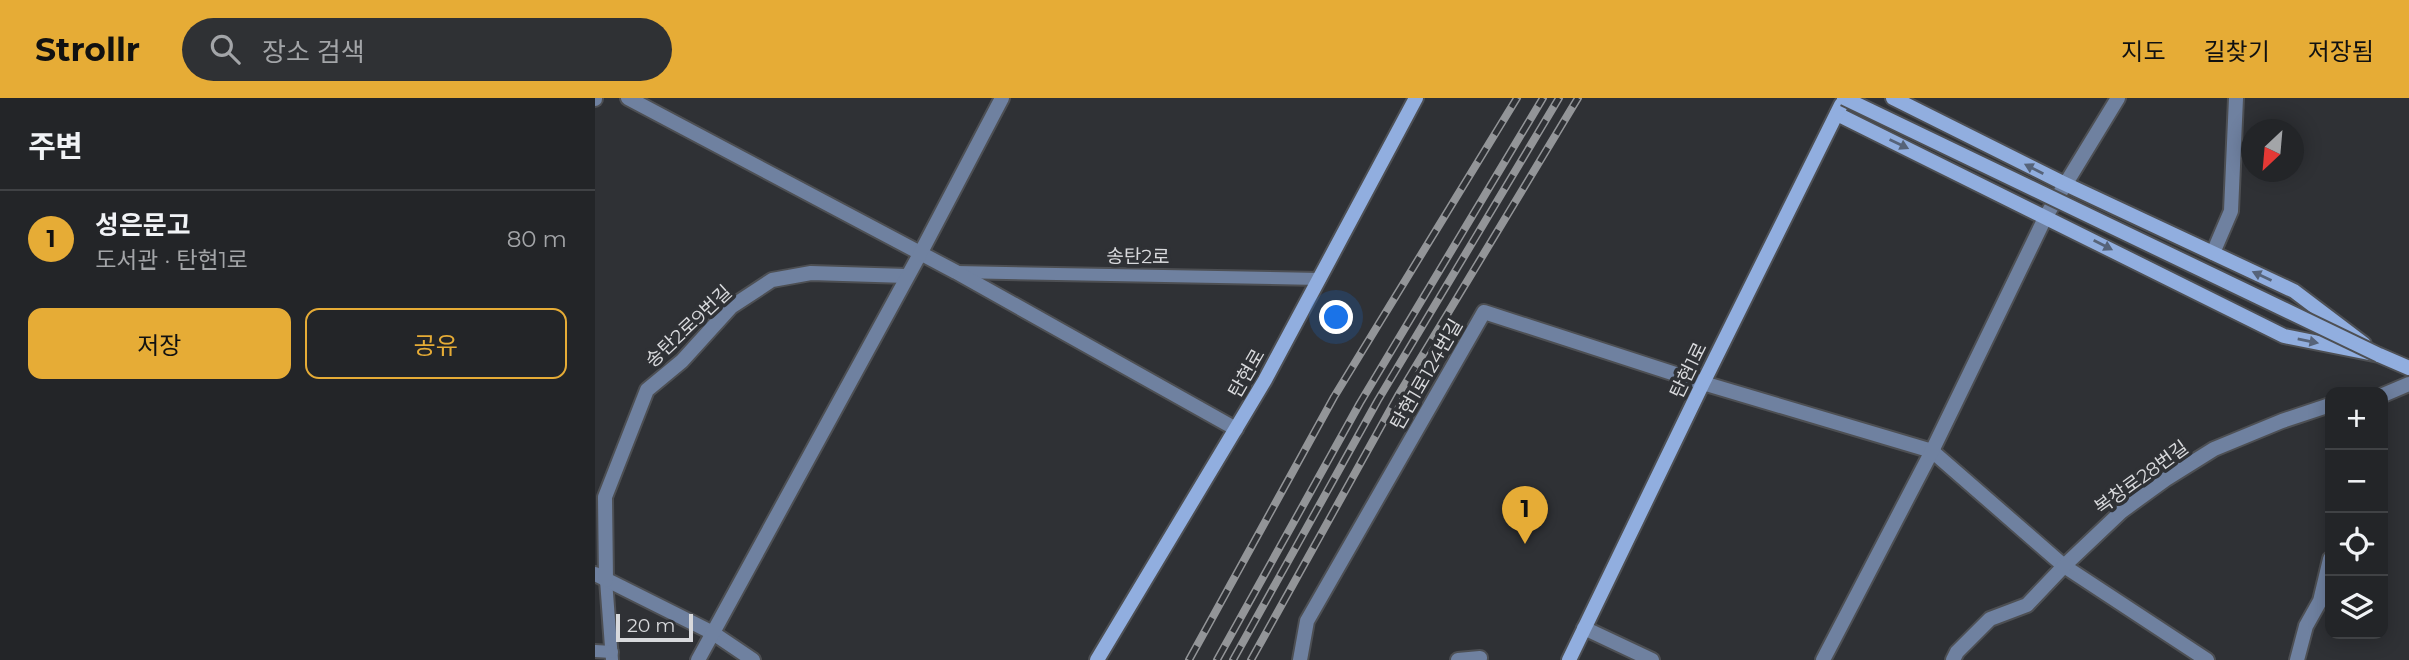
<!DOCTYPE html>
<html lang="ko">
<head>
<meta charset="utf-8">
<style>
  :root { --surface:#232528; --page:#2f3134; --text:#f1f3f6; --muted:#a3a5a8; --line:#404245; --accent:#e6ac36 }
  body { margin:0; font-family:Montserrat,"Noto Sans KR",sans-serif; background:var(--page); color:var(--text) }
  .controls { position:absolute; right:21px; bottom:21px; display:grid; overflow:hidden; border-radius:14px; box-shadow:0 4px 18px #0003 }
  .controls button { width:63px; height:63px; display:grid; place-items:center; padding:0; border:0; border-bottom:2px solid var(--line); background:var(--surface); color:var(--text); font:35px sans-serif }
  .compass { position:absolute; left:1646px; top:21px; width:63px; height:63px; border-radius:50%; background:var(--surface); box-shadow:0 4px 18px #0003; rotate:206deg }
  .scale { position:absolute; left:21px; bottom:18px; width:77px; box-sizing:border-box; padding-left:7px; border:4px solid #d8d9dc; border-top:0; font-size:19px; line-height:24px; white-space:nowrap; color:#d8d9dc; -webkit-text-stroke:5px #2f3135; paint-order:stroke }
  .you { position:absolute; left:742px; top:220px; width:24px; height:24px; margin:-18px; border:5px solid #fff; border-radius:50%; background:#1a73e8; box-shadow:0 0 0 10px #1a73e833 }
  .badge { display:grid; place-items:center; width:46px; height:46px; border-radius:50%; background:var(--accent); color:#111; font-size:23px; font-weight:700 }
  .pin { position:absolute; translate:-50% -58px; filter:drop-shadow(0 2px 4px #0008) }
  .pin::after { content:''; position:absolute; top:37px; width:24px; height:21px; background:inherit; clip-path:polygon(0 0,100% 0,50% 100%) }
  .list { margin:0; padding:0; list-style:none }
  h2 { display:flex; justify-content:space-between; align-items:center; height:91px; margin:0; padding:0 28px; font-size:30px }
  h2 small { font-size:23px; font-weight:400; color:var(--muted) }
  .list li { display:grid; grid-template-columns:46px 1fr auto; gap:21px; align-items:center; box-sizing:border-box; height:98px; padding:0 28px; border-top:2px solid var(--line) }
  .list b { display:block; font-size:26px; white-space:nowrap }
  .list p { margin:0; font-size:23px; white-space:nowrap; color:var(--muted) }
  .list em { font-size:23px; font-style:normal; color:var(--muted) }
  .actions { display:flex; gap:14px; padding:21px 28px }
  .actions a { flex:1; padding:16px 0; border:2px solid var(--accent); border-radius:14px; text-align:center; font-size:24px; color:var(--accent) }
  .actions .main { background:var(--accent); color:#111 }
  .icon { flex:none; width:38px; height:38px; fill:none; stroke:currentColor; stroke-width:2; stroke-linecap:round; stroke-linejoin:round }
  .map { position:relative; flex:none; width:1814px; height:562px; overflow:hidden }
  header { display:flex; align-items:center; gap:42px; box-sizing:border-box; height:98px; padding:0 35px; background:var(--accent); color:#111 }
  header strong { font-size:33px }
  nav { display:flex; gap:38px; margin-inline-start:auto; font-size:24px }
  .search { width:490px; height:63px; background:var(--page); display:flex; align-items:center; gap:18px; box-sizing:border-box; padding:0 24px; border-radius:38px; color:var(--muted); font-size:26px }
  main { display:flex }
  aside { flex:1; background:var(--surface) }
  .map>svg:first-child { display:block }
  .lines { fill:none; stroke-linecap:round; stroke-linejoin:round }
  .lane-casing { stroke:#4d4f53; stroke-width:16 }
  .street-casing { stroke:#4d4f53; stroke-width:18 }
  .secondary-casing { stroke:#4d4f53; stroke-width:18 }
  .lane { stroke:#6f81a0; stroke-width:12 }
  .street { stroke:#6f81a0; stroke-width:14 }
  .secondary { stroke:#91aedf; stroke-width:14 }
  .rail-casing { stroke:#939598; stroke-width:8 }
  .rail { stroke:#2f3135; stroke-width:5; stroke-dasharray:16; stroke-linecap:butt }
  .secondary-bridge-casing { stroke:#4d4f53; stroke-width:18; stroke-linecap:butt }
  .secondary-bridge { stroke:#91aedf; stroke-width:14 }
  .oneway { fill:#566379 }
  .labels { text-anchor:middle; stroke-width:7; stroke-linejoin:round; paint-order:stroke }
  .street-label { font-size:19px; fill:#d8d9dc; stroke:#2f3135 }
</style>
</head>
<body>
<header>
<strong>Strollr</strong>
<div class="search"><svg class="icon" aria-label="search" viewBox="0 0 24 24"><circle cx="10" cy="10" r="6"/><path d="M15 15l6 6"/></svg>장소 검색</div>
<nav><a>지도</a><a>길찾기</a><a>저장됨</a></nav>
</header>
<main>
<aside>
<h2>주변<small></small></h2>
<ul class="list">
<li><span class="badge">1</span><div><b>성은문고</b><p>도서관 · 탄현1로</p></div><em>80 m</em></li>
</ul>
<div class="actions"><a class="main">저장</a><a>공유</a></div>
</aside>
<div class="map">
<svg width="1814" height="562" viewBox="0 0 1814 562">
  <rect width="100%" height="100%" fill="#2f3135"/>
  <g class="lines">
    <defs>
      <g id="lane">
        <path d="M361 174 725 181"/>
        <path d="M11 482 17 562"/>
        <path d="M0 553 17 554"/>
      </g>
      <g id="street">
        <path d="M33 0 361 174 641 331"/>
        <path d="M0 1V0"/>
        <path d="M1618 155 1636 113 1641 0"/>
        <path d="M1788 297 1814 286"/>
        <path d="M0 476 118 535 158 562"/>
        <path d="M11 482 10 399 52 292 87 263 136 209 177 182 216 175 312 178"/>
        <path d="M989 530 1057 562"/>
        <path d="M103 562 325 156 407 0"/>
        <path d="M705 562 712 523 889 214 1108 285 1337 353 1469 468 1612 562"/>
        <path d="M863 562 885 560"/>
        <path d="M1228 562 1337 353 1451 118 1523 0"/>
        <path d="M1358 562 1362 554 1395 521 1432 507 1469 468 1527 413 1571 381 1619 351 1687 323 1735 307"/>
        <path d="M1702 562 1711 528 1725 503 1735 461"/>
      </g>
      <g id="secondary">
        <path d="M1298 0 1466 84 1699 193 1769 246"/>
        <path d="M1242 16 1689 238 1784 257 1814 270"/>
        <path d="M502 562 670 282 821 0"/>
        <path d="M974 562 1108 285 1246 7"/>
      </g>
    </defs>
    <!-- lane casing -->
    <use href="#lane" class="lane-casing"/>
    <!-- street casing -->
    <use href="#street" class="street-casing"/>
    <!-- secondary casing -->
    <use href="#secondary" class="secondary-casing"/>
    <!-- lane -->
    <use href="#lane" class="lane"/>
    <!-- street -->
    <use href="#street" class="street"/>
    <!-- secondary -->
    <use href="#secondary" class="secondary"/>
    <defs>
      <g id="rail">
        <path d="M594 562 739 299 922 0"/>
        <path d="M622 562 765 305 948 0"/>
        <path d="M638 562 783 302 964 0"/>
        <path d="M656 562 804 296 983 0"/>
      </g>
    </defs>
    <!-- rail casing -->
    <use href="#rail" class="rail-casing"/>
    <!-- rail -->
    <use href="#rail" class="rail"/>
    <defs>
      <path id="secondary-bridge" d="M1249 0 1784 257"/>
    </defs>
    <!-- secondary-bridge casing -->
    <use href="#secondary-bridge" class="secondary-bridge-casing"/>
    <!-- secondary-bridge -->
    <use href="#secondary-bridge" class="secondary-bridge"/>
  </g>
  <!-- one-way arrows -->
  <defs><path id="oneway-solid" d="M-6-.8H1V-3.2L6.5 0L1 3.2V.8H-6Z" transform="scale(1.75)"/></defs>
  <g class="oneway">
    <use href="#oneway-solid" transform="translate(1304 46) rotate(26)"/>
    <use href="#oneway-solid" transform="translate(1439 71) rotate(-153)"/>
    <use href="#oneway-solid" transform="translate(1508 147) rotate(27)"/>
    <use href="#oneway-solid" transform="translate(1667 178) rotate(-155)"/>
    <use href="#oneway-solid" transform="translate(1713 243) rotate(11)"/>
  </g>
  <g class="labels">
    <!-- street labels -->
    <g class="street-label">
      <text transform="translate(543 158) rotate(1)" y="7">송탄2로</text>
      <text transform="translate(93 228) rotate(-43)" y="7">송탄2로9번길</text>
      <text transform="translate(1093 272) rotate(-64)" y="7">탄현1로</text>
      <text transform="translate(651 275) rotate(-60)" y="7">탄현로</text>
      <text transform="translate(831 276) rotate(-60)" y="7">탄현1로124번길</text>
      <text transform="translate(1546 379) rotate(-36)" y="7">복창로28번길</text>
    </g>
  </g>
</svg>
<div class="controls">
<button>+</button>
<button>−</button>
<button><svg class="icon" aria-label="locate" viewBox="0 0 24 24"><circle cx="12" cy="12" r="6"/><path d="M12 2v4M12 18v4M2 12h4M18 12h4"/></svg></button>
<button><svg class="icon" aria-label="layers" viewBox="0 0 24 24"><path d="M12 4l9 5-9 5-9-5zM3 14l9 5 9-5"/></svg></button>
</div>
<svg class="compass" viewBox="-18 -18 36 36"><path d="M0-13l5 13h-10z" fill="#e53935"/><path d="M0 13l5-13h-10z" fill="#a3a5a8"/></svg>
<div class="scale">20 m</div>
<div class="you"></div>
<div class="pin badge" style="left:930px;top:446px">1</div>
</div>
</main>
</body>
</html>
